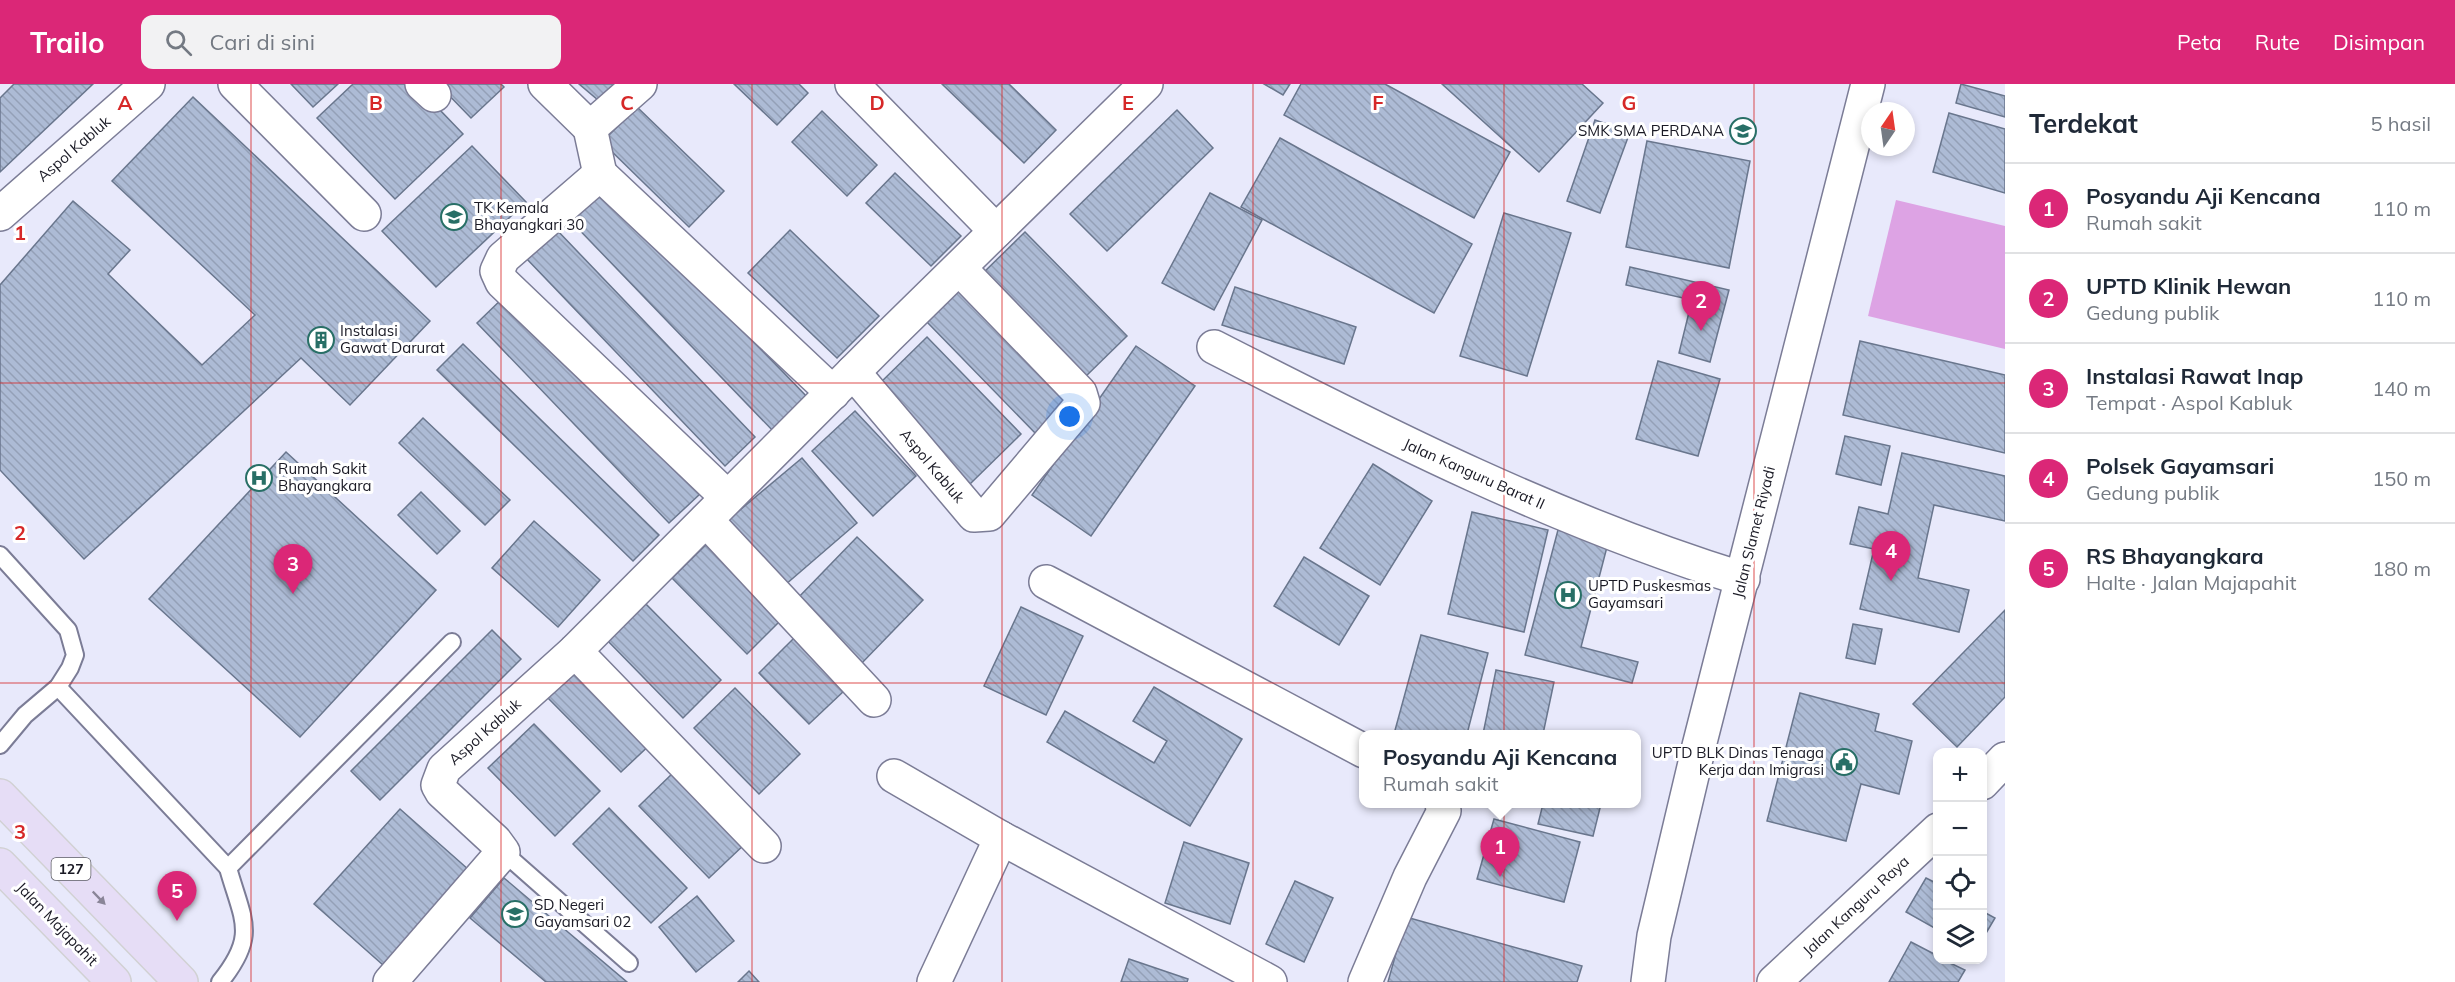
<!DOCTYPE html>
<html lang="id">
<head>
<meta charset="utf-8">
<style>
  :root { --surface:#fff; --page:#f2f2f3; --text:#1f2937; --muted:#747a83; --line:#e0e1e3; --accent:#db2777 }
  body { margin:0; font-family:Mulish,sans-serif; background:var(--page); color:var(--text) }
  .controls { position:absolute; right:18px; bottom:18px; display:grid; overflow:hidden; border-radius:12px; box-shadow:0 3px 9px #0003 }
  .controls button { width:54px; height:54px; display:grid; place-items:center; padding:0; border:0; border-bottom:2px solid var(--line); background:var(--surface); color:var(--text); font:30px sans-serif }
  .compass { position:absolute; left:1861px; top:18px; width:54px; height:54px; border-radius:50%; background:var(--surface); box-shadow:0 3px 9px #0003; rotate:13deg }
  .you { position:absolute; left:1070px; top:333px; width:21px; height:21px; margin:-15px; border:4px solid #fff; border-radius:50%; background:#1a73e8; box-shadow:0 0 0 9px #1a73e833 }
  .badge { display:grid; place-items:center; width:39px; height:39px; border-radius:50%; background:var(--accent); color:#fff; font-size:20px; font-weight:700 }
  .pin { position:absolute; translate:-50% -50px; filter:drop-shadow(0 2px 3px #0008) }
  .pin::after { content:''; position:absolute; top:32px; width:21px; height:18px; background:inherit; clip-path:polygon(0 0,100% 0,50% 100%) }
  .popup { position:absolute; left:1359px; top:646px; width:282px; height:78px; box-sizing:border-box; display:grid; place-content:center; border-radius:12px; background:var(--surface); filter:drop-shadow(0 2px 4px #0005); font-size:20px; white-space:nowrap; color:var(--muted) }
  .popup b { font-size:22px; color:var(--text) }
  .popup::after { content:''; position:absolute; left:50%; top:100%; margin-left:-12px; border:12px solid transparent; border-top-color:var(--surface) }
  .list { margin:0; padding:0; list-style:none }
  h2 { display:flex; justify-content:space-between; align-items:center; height:78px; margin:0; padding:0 24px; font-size:26px }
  h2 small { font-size:20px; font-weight:400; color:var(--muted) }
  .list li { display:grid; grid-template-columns:39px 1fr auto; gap:18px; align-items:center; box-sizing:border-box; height:90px; padding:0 24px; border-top:2px solid var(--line) }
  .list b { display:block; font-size:22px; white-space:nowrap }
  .list p { margin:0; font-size:20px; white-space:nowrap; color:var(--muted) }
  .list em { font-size:20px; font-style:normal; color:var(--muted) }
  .icon { flex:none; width:33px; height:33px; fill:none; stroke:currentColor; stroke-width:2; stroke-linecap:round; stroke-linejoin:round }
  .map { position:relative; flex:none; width:2005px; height:898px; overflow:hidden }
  header { display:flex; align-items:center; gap:36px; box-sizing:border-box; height:84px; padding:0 30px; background:var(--accent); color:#fff }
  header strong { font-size:28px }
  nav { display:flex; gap:33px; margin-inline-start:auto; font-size:21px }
  .search { width:420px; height:54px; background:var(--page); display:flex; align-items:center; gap:15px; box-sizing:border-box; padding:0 21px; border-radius:12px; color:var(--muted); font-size:22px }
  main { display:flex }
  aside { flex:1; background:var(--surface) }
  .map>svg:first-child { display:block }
  .garden { fill:#dda3e4 }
  .building { fill:url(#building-back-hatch); stroke:#69768d; stroke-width:1.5 }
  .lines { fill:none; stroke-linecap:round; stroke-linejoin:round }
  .lane-casing { stroke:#7b7c96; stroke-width:20 }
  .street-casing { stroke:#7b7c96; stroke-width:36 }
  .primary-casing { stroke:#d1d1d3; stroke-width:36 }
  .lane { stroke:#fff; stroke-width:16 }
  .street { stroke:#fff; stroke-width:33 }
  .primary { stroke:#e6ddf6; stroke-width:33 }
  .oneway { fill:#8a8598 }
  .grid { fill:none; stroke:#d62828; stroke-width:1.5; stroke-opacity:0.55 }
  .labels { text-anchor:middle; stroke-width:6; stroke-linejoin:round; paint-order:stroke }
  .shield { fill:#fff; stroke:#5e5e66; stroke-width:1.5 }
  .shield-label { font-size:14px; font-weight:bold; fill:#191924 }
  .poi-label { font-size:15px; fill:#191924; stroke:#fff; text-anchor:start }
  .street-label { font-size:15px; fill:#191924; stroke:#fff }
  .grid-label { font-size:20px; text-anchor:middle; font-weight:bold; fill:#d62828; stroke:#fff; stroke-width:6; stroke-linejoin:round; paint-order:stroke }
</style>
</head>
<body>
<header>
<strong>Trailo</strong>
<div class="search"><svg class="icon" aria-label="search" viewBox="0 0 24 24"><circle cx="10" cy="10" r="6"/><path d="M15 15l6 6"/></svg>Cari di sini</div>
<nav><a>Peta</a><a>Rute</a><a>Disimpan</a></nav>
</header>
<main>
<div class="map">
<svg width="2005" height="898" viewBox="0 0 2005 898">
  <defs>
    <pattern id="building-back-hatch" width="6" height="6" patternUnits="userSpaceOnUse" patternTransform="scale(1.5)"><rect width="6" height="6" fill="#adbbd5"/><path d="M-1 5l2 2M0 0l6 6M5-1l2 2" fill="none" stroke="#94a0b7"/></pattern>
  </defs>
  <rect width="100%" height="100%" fill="#e8e9fb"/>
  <!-- garden -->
  <path class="garden" d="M1896 116 2005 142V265L1868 232Z"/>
  <!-- building -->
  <g class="building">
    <path d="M14 0H93L0 88V14Z"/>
    <path d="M291 0H338L313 23Z"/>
    <path d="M353 0H415L463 50 395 115 317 34Z"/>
    <path d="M438 0H501L504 3 471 34Z"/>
    <path d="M579 0H624L605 22Z"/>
    <path d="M734 0H799L808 9 777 41Z"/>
    <path d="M942 0H1009L1056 46 1024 79Z"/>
    <path d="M1264 0H1290L1283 11Z"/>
    <path d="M1301 0H1385L1510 68 1474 134 1284 31Z"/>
    <path d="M1442 0H1582L1603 19 1539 88Z"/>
    <path d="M1961 0 2005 12V33L1956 19Z"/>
    <path d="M193 13 430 237 350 321 301 274 84 475 0 386V201L73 117 130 166 108 190 202 281 255 231 112 97Z"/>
    <path d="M637 23 724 107 689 143 602 58Z"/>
    <path d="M1177 26 1213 64 1107 167 1070 130Z"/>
    <path d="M822 27 877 81 847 112 792 58Z"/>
    <path d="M1949 29 2005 45V109L1933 88Z"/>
    <path d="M1595 36 1630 48 1600 129 1567 117Z"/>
    <path d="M1280 54 1472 160 1434 229 1241 123Z"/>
    <path d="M1647 57 1750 77 1729 184 1626 163Z"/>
    <path d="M472 62 526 118 436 203 382 147Z"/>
    <path d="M895 89 961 152 931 182 866 119Z"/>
    <path d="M601 99 810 316 775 349 566 132Z"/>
    <path d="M1210 109 1262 136 1214 226 1162 199Z"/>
    <path d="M1504 129 1571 149 1527 292 1460 272Z"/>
    <path d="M555 144 755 353 725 382 525 173Z"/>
    <path d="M790 146 879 232 837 274 748 189Z"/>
    <path d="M1025 148 1127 252 1082 296 980 192Z"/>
    <path d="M1630 183 1729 206 1710 278 1679 269 1692 216 1626 201Z"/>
    <path d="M1235 203 1356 243 1344 280 1222 241Z"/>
    <path d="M958 207 1068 318 1036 350 927 238Z"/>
    <path d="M508 209 700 410 669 439 477 239Z"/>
    <path d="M927 253 1021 350 970 400 875 304Z"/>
    <path d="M1860 257 2005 291V369L1843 331Z"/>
    <path d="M463 260 659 451 633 477 437 286Z"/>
    <path d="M1136 262 1195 302 1091 452 1032 411Z"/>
    <path d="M1658 277 1720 295 1698 372 1636 355Z"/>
    <path d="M855 327 916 392 873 432 812 367Z"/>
    <path d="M423 334 510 416 485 441 399 359Z"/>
    <path d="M1845 352 1890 362 1881 401 1836 390Z"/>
    <path d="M286 368 436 506 300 653 149 515Z"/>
    <path d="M1902 369 2005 392V437L1934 421 1918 494 1969 506 1959 548 1860 525 1874 465 1850 460 1859 423 1888 430Z"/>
    <path d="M802 374 857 439 785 501 728 436Z"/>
    <path d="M1373 380 1432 417 1380 501 1320 464Z"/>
    <path d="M421 408 460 447 437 470 398 431Z"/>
    <path d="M1472 428 1548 446 1524 548 1448 530Z"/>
    <path d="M534 437 600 496 558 543 492 484Z"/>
    <path d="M1558 446 1608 459 1581 563 1638 578 1632 599 1525 571Z"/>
    <path d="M857 453 923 516 860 581 795 517Z"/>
    <path d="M713 454 787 530 747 570 672 494Z"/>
    <path d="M1304 473 1369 512 1339 561 1274 522Z"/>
    <path d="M642 516 721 596 683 634 604 553Z"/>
    <path d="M1021 523 1083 552 1046 631 984 602Z"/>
    <path d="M2005 526V613L1957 663 1913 620Z"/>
    <path d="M1853 540 1882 545 1875 580 1846 574Z"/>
    <path d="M492 546 521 575 380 716 351 687Z"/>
    <path d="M1421 551 1488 569 1467 650H1394Z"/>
    <path d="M794 554 845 606 809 640 759 589Z"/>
    <path d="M582 580 656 655 621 688 547 613Z"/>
    <path d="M1496 586 1554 598 1543 650H1483Z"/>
    <path d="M1154 603 1242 655 1190 742 1047 658 1065 627 1154 679 1167 657 1133 637Z"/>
    <path d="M735 604 800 670 759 710 694 644Z"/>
    <path d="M1800 609 1879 630 1875 647 1912 657 1899 710 1861 700 1846 757 1767 737Z"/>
    <path d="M534 640 600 707 555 752 488 684Z"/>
    <path d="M677 685 748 757 709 794 639 722Z"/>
    <path d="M1543 720H1601L1593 752 1538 740Z"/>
    <path d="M609 724 687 804 651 839 573 760Z"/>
    <path d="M400 725 469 786 383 881 314 820Z"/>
    <path d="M1494 735 1580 758 1564 818 1477 795Z"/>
    <path d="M1184 758 1249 779 1230 840 1165 819Z"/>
    <path d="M504 794 627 898H546L470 834Z"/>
    <path d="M1926 794 1938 800V846L1906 828Z"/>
    <path d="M1295 797 1333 814 1304 878 1266 860Z"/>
    <path d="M697 812 734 857 696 888 659 843Z"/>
    <path d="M1982 827 1995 834 1982 856Z"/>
    <path d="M1406 833 1582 882 1577 898H1388Z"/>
    <path d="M1911 858 1938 872V876H1944L1965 886 1958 898H1889Z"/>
    <path d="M1129 875 1188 895 1187 898H1121Z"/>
    <path d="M749 887 759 898H738Z"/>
  </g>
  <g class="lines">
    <defs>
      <g id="lane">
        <path d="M0 471 68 546 75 571 70 584 58 603 25 631 0 661"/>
        <path d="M58 603 228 784 452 558"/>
        <path d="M503 768 629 879"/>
        <path d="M220 898C258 851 243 837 228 784"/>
      </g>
      <g id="street">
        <path d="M235 0 364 130"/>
        <path d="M422 0 434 11"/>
        <path d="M545 0 590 44"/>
        <path d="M852 0 996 147"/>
        <path d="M600 90 590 44 640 0"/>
        <path d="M0 130 148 0"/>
        <path d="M1214 263C1386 351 1558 438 1743 495"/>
        <path d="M853 288 974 431 989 430 1083 319 1080 309 959 184"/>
        <path d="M727 413 502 198 497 187 503 174 600 90 833 309"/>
        <path d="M706 436 874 616"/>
        <path d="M1046 498 1364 667"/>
        <path d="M575 567 764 762"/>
        <path d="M894 692 1001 754 1270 898"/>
        <path d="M1982 699 2005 675"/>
        <path d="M390 898 503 768 495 757 442 708 438 701 444 685 575 567 888 253 1146 0"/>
        <path d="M934 898 1001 754"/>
        <path d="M1365 898 1410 793 1444 727 1442 720"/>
        <path d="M1648 898 1654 852 1699 662 1868 0"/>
        <path d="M1774 898 1938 746"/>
      </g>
      <g id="primary">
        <path d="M0 712 181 898"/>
        <path d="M0 781 114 898"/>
      </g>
    </defs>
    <!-- lane casing -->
    <use href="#lane" class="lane-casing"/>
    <!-- street casing -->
    <use href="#street" class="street-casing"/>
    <!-- primary casing -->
    <use href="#primary" class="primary-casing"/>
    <!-- lane -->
    <use href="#lane" class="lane"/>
    <!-- street -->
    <use href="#street" class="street"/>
    <!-- primary -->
    <use href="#primary" class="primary"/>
  </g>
  <!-- one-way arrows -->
  <defs><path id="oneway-solid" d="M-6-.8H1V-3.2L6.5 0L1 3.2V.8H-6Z" transform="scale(1.5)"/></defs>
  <use class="oneway" href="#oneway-solid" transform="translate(99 814) rotate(46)"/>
  <!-- grid -->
  <path class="grid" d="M251 0V898M501 0V898M752 0V898M1002 0V898M1253 0V898M1504 0V898M1754 0V898M0 299H2005M0 599H2005"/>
  <!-- icons -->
  <defs>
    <symbol id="school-ring" viewBox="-11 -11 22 22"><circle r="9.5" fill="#fff" stroke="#286f66" stroke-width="1.5"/><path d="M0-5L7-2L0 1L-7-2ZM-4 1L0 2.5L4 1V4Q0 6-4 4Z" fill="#286f66"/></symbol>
    <symbol id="building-ring" viewBox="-11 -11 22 22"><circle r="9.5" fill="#fff" stroke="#286f66" stroke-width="1.5"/><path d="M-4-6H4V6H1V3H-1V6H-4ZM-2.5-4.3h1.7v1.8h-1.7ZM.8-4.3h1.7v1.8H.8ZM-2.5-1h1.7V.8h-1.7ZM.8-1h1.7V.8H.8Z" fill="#286f66"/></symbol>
    <symbol id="hospital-ring" viewBox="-11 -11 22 22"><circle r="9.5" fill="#fff" stroke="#286f66" stroke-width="1.5"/><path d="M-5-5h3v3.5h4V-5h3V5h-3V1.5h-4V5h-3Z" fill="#286f66"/></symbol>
    <symbol id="civic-ring" viewBox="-11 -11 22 22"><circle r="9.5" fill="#fff" stroke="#286f66" stroke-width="1.5"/><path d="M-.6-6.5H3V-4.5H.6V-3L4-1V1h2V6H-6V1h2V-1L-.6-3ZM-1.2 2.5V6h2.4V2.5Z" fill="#286f66"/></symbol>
  </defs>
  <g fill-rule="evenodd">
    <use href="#school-ring" x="1728" y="32" width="30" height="30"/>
    <use href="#school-ring" x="439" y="118" width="30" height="30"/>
    <use href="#building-ring" x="306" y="241" width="30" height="30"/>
    <use href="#hospital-ring" x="244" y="379" width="30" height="30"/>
    <use href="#hospital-ring" x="1553" y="496" width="30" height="30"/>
    <use href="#civic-ring" x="1829" y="663" width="30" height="30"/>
    <use href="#school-ring" x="500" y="815" width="30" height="30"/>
  </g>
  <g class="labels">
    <!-- shield labels -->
    <rect class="shield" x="51.5" y="774" width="39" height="22" rx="4.5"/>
    <g class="shield-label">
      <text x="71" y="790">127</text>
    </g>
    <!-- poi labels -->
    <g class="poi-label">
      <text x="1724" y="52" text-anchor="end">SMK SMA PERDANA</text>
      <text x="474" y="129">TK Kemala<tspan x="474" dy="17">Bhayangkari 30</tspan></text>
      <text x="340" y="252">Instalasi<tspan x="340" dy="17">Gawat Darurat</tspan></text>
      <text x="278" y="390">Rumah Sakit<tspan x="278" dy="17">Bhayangkara</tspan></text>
      <text x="1588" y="507">UPTD Puskesmas<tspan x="1588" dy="17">Gayamsari</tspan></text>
      <text x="1824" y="674" text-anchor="end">UPTD BLK Dinas Tenaga<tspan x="1824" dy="17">Kerja dan Imigrasi</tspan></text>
      <text x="534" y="826">SD Negeri<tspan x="534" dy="17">Gayamsari 02</tspan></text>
    </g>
    <!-- street labels -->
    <g class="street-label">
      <text transform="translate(74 65) rotate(-41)" y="5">Aspol Kabluk</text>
      <text transform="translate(932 382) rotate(50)" y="5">Aspol Kabluk</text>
      <text transform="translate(1474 390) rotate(24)" y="5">Jalan Kanguru Barat II</text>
      <text transform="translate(1754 448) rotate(-76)" y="5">Jalan Slamet Riyadi</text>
      <text transform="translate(485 648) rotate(-42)" y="5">Aspol Kabluk</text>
      <text transform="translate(1856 822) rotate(-43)" y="5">Jalan Kanguru Raya</text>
      <text transform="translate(57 840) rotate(46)" y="5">Jalan Majapahit</text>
    </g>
  </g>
  <g class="grid-label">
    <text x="125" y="26">A</text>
    <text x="376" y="26">B</text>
    <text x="627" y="26">C</text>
    <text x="877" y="26">D</text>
    <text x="1128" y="26">E</text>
    <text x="1378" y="26">F</text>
    <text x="1629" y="26">G</text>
    <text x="20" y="156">1</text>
    <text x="20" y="456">2</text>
    <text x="20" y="755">3</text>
  </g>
</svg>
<div class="controls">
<button>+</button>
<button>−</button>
<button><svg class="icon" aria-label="locate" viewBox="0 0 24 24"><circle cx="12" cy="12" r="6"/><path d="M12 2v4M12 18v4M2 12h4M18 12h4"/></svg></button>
<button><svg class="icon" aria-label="layers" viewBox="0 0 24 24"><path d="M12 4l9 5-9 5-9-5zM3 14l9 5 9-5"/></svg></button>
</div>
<svg class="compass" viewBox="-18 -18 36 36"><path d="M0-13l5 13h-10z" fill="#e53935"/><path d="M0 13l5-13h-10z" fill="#747a83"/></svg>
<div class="you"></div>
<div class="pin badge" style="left:1500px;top:793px">1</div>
<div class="popup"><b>Posyandu Aji Kencana</b>Rumah sakit</div>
<div class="pin badge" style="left:1701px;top:247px">2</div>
<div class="pin badge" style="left:293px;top:510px">3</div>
<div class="pin badge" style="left:1891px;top:497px">4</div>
<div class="pin badge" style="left:177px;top:837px">5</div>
</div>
<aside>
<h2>Terdekat<small>5 hasil</small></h2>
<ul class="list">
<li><span class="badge">1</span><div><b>Posyandu Aji Kencana</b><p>Rumah sakit</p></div><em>110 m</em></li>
<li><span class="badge">2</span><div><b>UPTD Klinik Hewan</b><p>Gedung publik</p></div><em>110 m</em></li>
<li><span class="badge">3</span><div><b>Instalasi Rawat Inap</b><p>Tempat · Aspol Kabluk</p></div><em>140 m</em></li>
<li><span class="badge">4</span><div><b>Polsek Gayamsari</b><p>Gedung publik</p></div><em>150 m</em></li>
<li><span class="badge">5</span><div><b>RS Bhayangkara</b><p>Halte · Jalan Majapahit</p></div><em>180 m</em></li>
</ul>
</aside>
</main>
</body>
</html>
